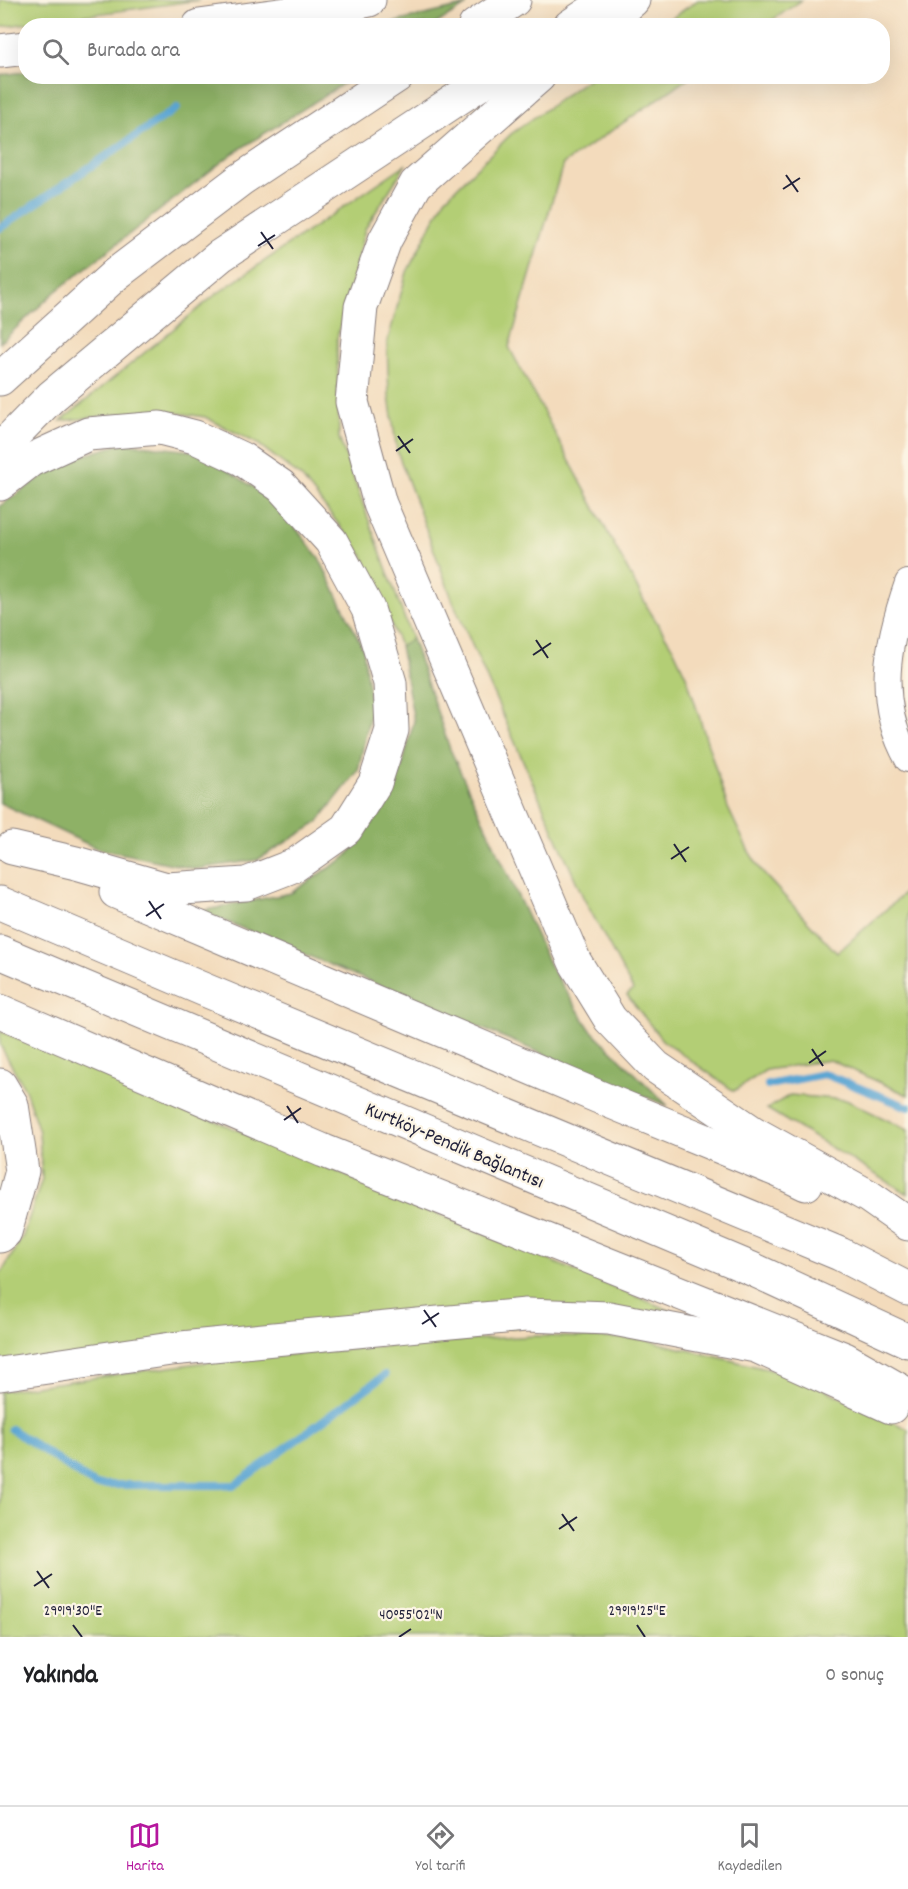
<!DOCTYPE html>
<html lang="tr">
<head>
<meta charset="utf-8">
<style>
  :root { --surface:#fff; --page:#f6f6f6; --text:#202124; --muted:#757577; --line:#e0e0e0; --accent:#b5179e }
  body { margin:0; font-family:Dekko,sans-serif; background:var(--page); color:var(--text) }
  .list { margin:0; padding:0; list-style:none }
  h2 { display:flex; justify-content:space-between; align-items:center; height:78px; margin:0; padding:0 24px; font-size:26px }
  h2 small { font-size:20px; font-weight:400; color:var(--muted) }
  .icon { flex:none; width:33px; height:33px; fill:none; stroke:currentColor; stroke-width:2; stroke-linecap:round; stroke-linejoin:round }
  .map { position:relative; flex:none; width:908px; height:1637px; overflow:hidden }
  .search { position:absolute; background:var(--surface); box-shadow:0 6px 24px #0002; left:18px; right:18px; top:18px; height:66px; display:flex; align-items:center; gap:15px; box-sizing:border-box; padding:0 21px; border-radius:24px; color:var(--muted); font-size:22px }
  .sheet { height:168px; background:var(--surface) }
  nav { display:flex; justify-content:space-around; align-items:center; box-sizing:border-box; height:84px; border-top:2px solid var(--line); background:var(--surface); font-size:16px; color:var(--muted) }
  nav a { display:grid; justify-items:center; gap:3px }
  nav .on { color:var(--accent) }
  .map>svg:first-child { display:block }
  .green { fill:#b3ce74; stroke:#6a7858; stroke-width:1.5 }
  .forest { fill:#8eb166; stroke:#586a50; stroke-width:1.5 }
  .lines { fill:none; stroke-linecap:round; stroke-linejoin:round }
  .stream { stroke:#5ca6d3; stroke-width:8 }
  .minor-casing { stroke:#8a7e7c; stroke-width:28 }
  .trunk-casing { stroke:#8a7e7c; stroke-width:35 }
  .motorway-casing { stroke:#8a7e7c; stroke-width:35 }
  .minor { stroke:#fff; stroke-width:26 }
  .trunk { stroke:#fff; stroke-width:33 }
  .motorway { stroke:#fff; stroke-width:33 }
  .ticks { fill:none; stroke:#22223b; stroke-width:2 }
  .labels { text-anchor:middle; stroke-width:4.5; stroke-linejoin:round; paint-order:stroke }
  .street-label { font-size:20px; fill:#22223b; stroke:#fcf5e5 }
  .ticks-label { font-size:15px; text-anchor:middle; fill:#22223b; stroke:#fcf5e5; stroke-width:4.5; stroke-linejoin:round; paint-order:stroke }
</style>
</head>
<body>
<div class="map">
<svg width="908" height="1637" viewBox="0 0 908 1637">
  <rect width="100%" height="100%" fill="#fcf5e5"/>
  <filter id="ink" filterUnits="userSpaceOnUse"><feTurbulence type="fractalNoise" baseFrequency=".0167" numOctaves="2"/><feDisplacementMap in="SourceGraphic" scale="12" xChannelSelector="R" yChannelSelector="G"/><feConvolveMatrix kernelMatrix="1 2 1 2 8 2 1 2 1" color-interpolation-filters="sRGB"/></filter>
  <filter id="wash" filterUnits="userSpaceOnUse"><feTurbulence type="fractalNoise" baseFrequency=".008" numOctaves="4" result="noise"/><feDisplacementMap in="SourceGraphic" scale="24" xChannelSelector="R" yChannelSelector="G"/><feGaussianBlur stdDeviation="1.35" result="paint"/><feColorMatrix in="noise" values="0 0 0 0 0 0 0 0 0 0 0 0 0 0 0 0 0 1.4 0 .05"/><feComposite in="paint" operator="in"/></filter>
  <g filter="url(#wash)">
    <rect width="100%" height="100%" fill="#f3dbbc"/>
    <!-- green -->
    <g class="green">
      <path d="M0 0H200L0 27Z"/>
      <path d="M698 0H802L765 25H662Z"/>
      <path d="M591 77H690L563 164 509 347 649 610 673 648 687 678 728 808 748 850 762 872 837 953 908 890V1095L830 1060 766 1070 734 1091 662 1040 627 995 633 990 583 897 454 604 397 451 389 396 387 343 407 272 445 199 511 134Z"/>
      <path d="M406 164 365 229 337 338 339 438 412 639 400 646 362 554 302 478 258 444 205 417 171 412 131 413 61 421 215 295Z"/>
      <path d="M0 1031 683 1316 0 1362V1273L5 1267 23 1236 42 1179 39 1132 25 1089 0 1045Z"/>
      <path d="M790 1095 846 1100 908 1130V1194L767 1109Z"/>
      <path d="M534 1336 642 1339 796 1376 908 1429V1637H0V1391L199 1363 404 1344Z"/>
    </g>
    <!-- forest -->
    <g class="forest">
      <path d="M467 5 434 25H383Z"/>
      <path d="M25 72 26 76 354 77 232 154 55 292 0 343V75Z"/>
      <path d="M124 443 200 452 276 502 319 558 363 648 371 710 358 771 316 824 257 860 196 869 96 848 0 803V506L65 461Z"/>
      <path d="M412 639 450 749 551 968 590 1029 668 1106 201 911 291 893 346 857 381 812 402 767 414 721 400 646Z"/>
    </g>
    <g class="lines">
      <!-- stream -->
      <g class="stream">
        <path d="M0 228 177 108"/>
        <path d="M768 1085 824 1074 908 1107"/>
        <path d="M11 1429 95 1485H235L385 1375"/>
      </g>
    </g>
  </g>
  <g filter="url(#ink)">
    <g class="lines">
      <defs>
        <path id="minor" d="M908 583C887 643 875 701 908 759"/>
        <g id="trunk">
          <path d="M475 26 514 0"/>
          <path d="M570 26 609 0"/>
          <path d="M0 379 116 274 240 180 397 76"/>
          <path d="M0 449 51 397 220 256 492 76"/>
        </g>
        <g id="motorway">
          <path d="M199 26 325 9 369 0"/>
          <path d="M602 26 633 0"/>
          <path d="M0 51 26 48"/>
          <path d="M539 76 416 184 385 240 361 307 352 402 380 504 575 962 610 1019 656 1067 752 1132 868 1196 908 1224"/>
          <path d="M0 484 31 460 88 434 160 428 195 437 242 459 281 486 331 541 368 609 390 683 392 730 375 783 346 829 295 865 246 884 167 889 76 863 12 848"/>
          <path d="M116 892 599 1097 779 1171 806 1184"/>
          <path d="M0 903 205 990 840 1254 908 1289"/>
          <path d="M0 952 752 1269 908 1341"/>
          <path d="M0 1011 324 1151 845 1359 908 1395"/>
          <path d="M0 1085 12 1105 22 1171 5 1232 0 1236"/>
          <path d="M0 1374 171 1349 428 1324 526 1315 609 1318 756 1346 891 1407"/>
        </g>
      </defs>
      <!-- minor casing -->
      <use href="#minor" class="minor-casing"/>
      <!-- trunk casing -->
      <use href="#trunk" class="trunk-casing"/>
      <!-- motorway casing -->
      <use href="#motorway" class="motorway-casing"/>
      <!-- minor -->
      <use href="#minor" class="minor"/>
      <!-- trunk -->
      <use href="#trunk" class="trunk"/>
      <!-- motorway -->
      <use href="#motorway" class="motorway"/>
    </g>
  </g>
  <!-- ticks -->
  <path class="ticks" d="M786 175 798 192M783 189 800 178M261 232 273 249M258 246 275 235M398 436 410 453M396 451 413 439M536 640 548 658M533 655 551 643M674 844 686 862M671 859 689 847M149 901 161 919M146 916 164 904M812 1049 823 1066M809 1063 826 1051M287 1106 298 1123M284 1120 301 1108M424 1310 436 1327M422 1324 439 1313M562 1514 574 1531M559 1529 577 1517M37 1571 49 1588M34 1586 52 1574M73 1625 82 1637M637 1625 645 1637M399 1637 411 1629"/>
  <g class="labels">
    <!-- street labels -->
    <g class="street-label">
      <text transform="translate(455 1144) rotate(23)" y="7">Kurtköy-Pendik Bağlantısı</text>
    </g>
  </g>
  <g class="ticks-label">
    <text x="73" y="1615">29°19'30"E</text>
    <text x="637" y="1615">29°19'25"E</text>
    <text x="411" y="1619">40°55'02"N</text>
  </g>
</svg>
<div class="search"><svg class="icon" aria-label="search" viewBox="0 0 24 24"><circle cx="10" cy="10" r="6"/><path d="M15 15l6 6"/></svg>Burada ara</div>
</div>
<section class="sheet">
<h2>Yakında<small>0 sonuç</small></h2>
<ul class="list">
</ul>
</section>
<nav>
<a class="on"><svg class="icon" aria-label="map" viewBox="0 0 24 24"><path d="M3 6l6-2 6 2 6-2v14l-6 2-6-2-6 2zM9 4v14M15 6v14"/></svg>Harita</a>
<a><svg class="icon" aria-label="directions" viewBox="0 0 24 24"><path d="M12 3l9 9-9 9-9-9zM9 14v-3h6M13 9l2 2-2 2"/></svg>Yol tarifi</a>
<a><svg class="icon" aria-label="saved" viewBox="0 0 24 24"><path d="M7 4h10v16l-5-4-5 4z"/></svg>Kaydedilen</a>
</nav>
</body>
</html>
